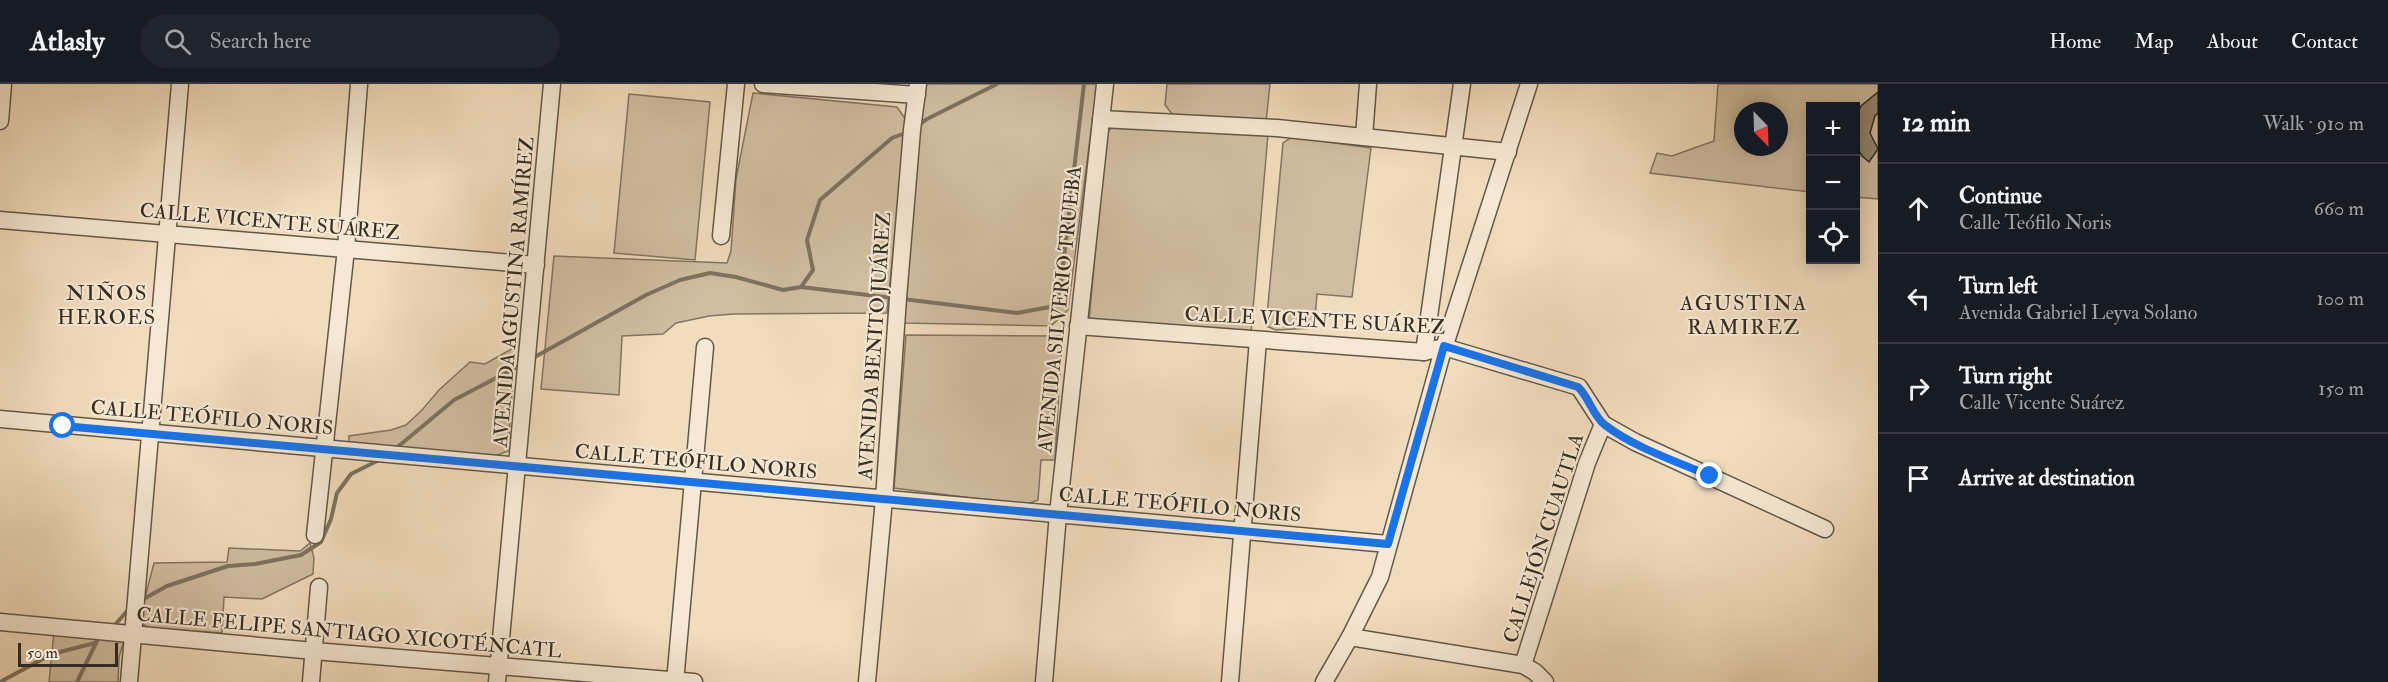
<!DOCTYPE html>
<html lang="en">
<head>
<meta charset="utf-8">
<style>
  :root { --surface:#171b24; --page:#20242c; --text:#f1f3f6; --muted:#9ea1a6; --line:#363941 }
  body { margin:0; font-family:"IM FELL Double Pica",serif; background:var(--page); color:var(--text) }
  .controls { position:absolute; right:18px; top:18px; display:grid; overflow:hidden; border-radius:0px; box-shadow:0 3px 15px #0003 }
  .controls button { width:54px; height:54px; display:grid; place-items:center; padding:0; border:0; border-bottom:2px solid var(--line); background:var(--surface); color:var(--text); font:30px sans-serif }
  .compass { position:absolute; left:1734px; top:18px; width:54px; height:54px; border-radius:50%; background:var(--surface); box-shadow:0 3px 15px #0003; rotate:157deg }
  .scale { position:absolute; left:18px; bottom:15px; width:100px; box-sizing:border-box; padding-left:6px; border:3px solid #352c21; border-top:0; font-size:16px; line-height:21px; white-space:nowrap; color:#352c21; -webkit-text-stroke:4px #f6e8d4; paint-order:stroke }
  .stop { position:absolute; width:18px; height:18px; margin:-14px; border:4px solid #1a73e8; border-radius:50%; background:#fff }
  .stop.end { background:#1a73e8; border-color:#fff; box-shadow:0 2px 6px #0008 }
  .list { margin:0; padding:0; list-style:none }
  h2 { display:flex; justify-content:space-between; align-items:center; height:78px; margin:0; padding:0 24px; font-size:26px }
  h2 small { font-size:20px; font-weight:400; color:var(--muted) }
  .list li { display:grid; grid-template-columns:39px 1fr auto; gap:18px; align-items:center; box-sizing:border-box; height:90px; padding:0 24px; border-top:2px solid var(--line) }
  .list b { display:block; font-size:22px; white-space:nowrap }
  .list p { margin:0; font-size:20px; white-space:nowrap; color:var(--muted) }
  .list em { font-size:20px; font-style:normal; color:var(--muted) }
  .icon { flex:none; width:33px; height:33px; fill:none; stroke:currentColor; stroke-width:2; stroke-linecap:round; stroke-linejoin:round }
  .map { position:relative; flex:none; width:1878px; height:598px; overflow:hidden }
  header { display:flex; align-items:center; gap:36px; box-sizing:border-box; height:84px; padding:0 30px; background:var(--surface); border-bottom:2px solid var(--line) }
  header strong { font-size:28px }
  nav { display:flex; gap:33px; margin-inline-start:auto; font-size:21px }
  .search { width:420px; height:54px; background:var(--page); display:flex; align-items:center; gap:15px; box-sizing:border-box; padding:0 21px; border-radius:33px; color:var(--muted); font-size:22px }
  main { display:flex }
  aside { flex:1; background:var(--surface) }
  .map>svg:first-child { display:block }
  .green { fill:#d1bea2; stroke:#837562; stroke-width:1.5; fill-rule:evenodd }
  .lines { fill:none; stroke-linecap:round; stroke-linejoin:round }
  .stream { stroke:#7f725f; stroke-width:4 }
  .building { fill:#978872; stroke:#352c21; stroke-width:1.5 }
  .minor-casing { stroke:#645848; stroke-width:19 }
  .minor { stroke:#f6e8d4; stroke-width:16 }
  .route { stroke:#1a73e8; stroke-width:8 }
  .labels { text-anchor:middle; stroke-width:4.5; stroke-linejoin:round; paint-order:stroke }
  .street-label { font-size:20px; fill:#352c21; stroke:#f6e8d4 }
  .neighbourhood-label { font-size:21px; letter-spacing:1.5px; fill:#352c21; stroke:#f6e8d4 }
</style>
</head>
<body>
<header>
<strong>Atlasly</strong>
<div class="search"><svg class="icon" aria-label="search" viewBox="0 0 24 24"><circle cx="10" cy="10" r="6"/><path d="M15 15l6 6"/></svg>Search here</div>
<nav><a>Home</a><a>Map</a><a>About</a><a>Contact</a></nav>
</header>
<main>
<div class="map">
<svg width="1878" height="598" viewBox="0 0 1878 598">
  <rect width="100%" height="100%" fill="#f1dcbd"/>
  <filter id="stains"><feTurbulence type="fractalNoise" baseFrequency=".00333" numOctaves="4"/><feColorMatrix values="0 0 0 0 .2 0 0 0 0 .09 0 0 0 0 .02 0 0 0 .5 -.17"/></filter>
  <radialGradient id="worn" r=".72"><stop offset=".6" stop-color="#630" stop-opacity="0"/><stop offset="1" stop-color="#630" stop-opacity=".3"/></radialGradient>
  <!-- green -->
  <g class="green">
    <path d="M923 0H1097L1068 226 1051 242 903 239Z"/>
    <path d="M1167 0H1270L1266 38 1176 35 1165 21Z"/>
    <path d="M1718 0H1878V115L1856 113V22H1810V108L1650 89 1657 69 1672 72 1714 57ZM1743 27H1779V63H1743Z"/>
    <path d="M753 9 897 23 906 36 887 229 734 230 709 232 676 239 663 250 622 252 619 311 541 305 554 172 727 179 731 167 736 95Z"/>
    <path d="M629 10 710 18 695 176 614 169Z"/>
    <path d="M1116 40 1268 50 1251 249 1089 237 1106 49Z"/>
    <path d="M1292 53 1371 64 1352 213 1317 210 1314 244 1276 246 1266 242 1283 59Z"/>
    <path d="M906 251 1062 252 1055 376H1041L1038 416 1025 421 894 404Z"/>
    <path d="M515 263 508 367 490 374 349 364V352L391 346 406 341 422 326 439 306 470 278 485 280Z"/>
    <path d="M310 459 314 474 313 490 262 515 224 513 222 549 150 544 144 541 142 525 154 479 227 478 229 464 300 467Z"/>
    <path d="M54 548 124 557 119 573 118 598H49Z"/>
  </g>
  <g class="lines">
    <!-- stream -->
    <g class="stream">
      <path d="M917 42 927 35 997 0"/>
      <path d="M801 203 893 214"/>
      <path d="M903 215 1017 229 1050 223 1060 207 1084 0"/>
      <path d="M533 274 646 211 680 196 710 189 736 193 783 206 801 203 813 186 807 156 820 116 892 54 908 48"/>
      <path d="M394 366 454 316 521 281"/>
      <path d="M140 517 167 502 228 482 255 480 301 471 321 458 331 435 337 409 351 390 383 374"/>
      <path d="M112 544 129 525"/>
      <path d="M0 598 52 570 95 559"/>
      <path d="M77 598 99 553"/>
    </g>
  </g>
  <!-- building -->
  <path class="building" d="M1878 8V29L1875 32 1870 49 1878 65 1869 78 1862 72 1856 62V33L1861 22Z"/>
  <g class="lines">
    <defs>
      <g id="minor">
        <path d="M763 0 917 11"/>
        <path d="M1101 35 1277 44 1508 68"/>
        <path d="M0 37 3 0"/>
        <path d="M1364 53 1368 0"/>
        <path d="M0 136 536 181"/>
        <path d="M721 152 736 0"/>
        <path d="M1078 242 1424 268 1444 263 1579 303 1603 340 1635 358 1825 445"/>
        <path d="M1424 268 1462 0"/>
        <path d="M0 335 1388 460"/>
        <path d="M315 451 346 165 359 0"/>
        <path d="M0 538 314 567 694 598"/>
        <path d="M1350 553 1523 581 1535 588 1545 598"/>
        <path d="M1523 581 1587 379 1603 340"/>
        <path d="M129 598 180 0"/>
        <path d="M311 598 319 503"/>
        <path d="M497 598 552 0"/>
        <path d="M675 598 705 263"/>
        <path d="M867 598 884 415 898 214 912 46 918 0"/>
        <path d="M1044 598 1058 430 1105 0"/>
        <path d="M1230 598 1258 256"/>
        <path d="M1324 598 1350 553 1380 493 1441 273 1529 0"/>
      </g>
    </defs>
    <!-- minor casing -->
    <use href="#minor" class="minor-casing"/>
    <!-- minor -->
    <use href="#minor" class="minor"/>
  </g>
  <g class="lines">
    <!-- route -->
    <path class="route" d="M63 342 1388 460 1444 262 1578 303C1589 313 1593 332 1605 341 1635 364 1676 377 1710 392"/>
  </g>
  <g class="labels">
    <!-- street labels -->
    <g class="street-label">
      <text transform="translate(270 137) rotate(5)" y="7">CALLE VICENTE SUÁREZ</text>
      <text transform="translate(513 208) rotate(-85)" y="7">AVENIDA AGUSTINA RAMÍREZ</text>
      <text transform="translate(1059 225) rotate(-84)" y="7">AVENIDA SILVERIO TRUEBA</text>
      <text transform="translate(1315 236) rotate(3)" y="7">CALLE VICENTE SUÁREZ</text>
      <text transform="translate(874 262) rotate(-86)" y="7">AVENIDA BENITO JUÁREZ</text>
      <text transform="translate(212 333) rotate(5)" y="7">CALLE TEÓFILO NORIS</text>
      <text transform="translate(696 377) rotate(5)" y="7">CALLE TEÓFILO NORIS</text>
      <text transform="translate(1180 420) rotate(5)" y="7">CALLE TEÓFILO NORIS</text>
      <text transform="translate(1543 454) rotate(-72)" y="7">CALLEJÓN CUAUTLA</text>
      <text transform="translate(349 548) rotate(5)" y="7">CALLE FELIPE SANTIAGO XICOTÉNCATL</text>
    </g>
    <!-- neighbourhood labels -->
    <g class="neighbourhood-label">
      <text x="107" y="216">NIÑOS<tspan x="107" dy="24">HEROES</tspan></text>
      <text x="1744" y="226">AGUSTINA<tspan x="1744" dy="24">RAMIREZ</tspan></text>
    </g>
  </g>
  <rect width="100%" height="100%" filter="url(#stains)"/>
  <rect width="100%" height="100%" fill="url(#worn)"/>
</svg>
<div class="controls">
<button>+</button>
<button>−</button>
<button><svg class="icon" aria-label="locate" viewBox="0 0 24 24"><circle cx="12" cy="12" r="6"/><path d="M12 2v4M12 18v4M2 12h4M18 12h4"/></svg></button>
</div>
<svg class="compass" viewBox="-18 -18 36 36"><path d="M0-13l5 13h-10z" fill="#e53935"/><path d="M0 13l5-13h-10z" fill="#9ea1a6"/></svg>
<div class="scale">50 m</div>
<div class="stop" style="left:63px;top:342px"></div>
<div class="stop end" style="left:1710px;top:392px"></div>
</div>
<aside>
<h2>12 min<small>Walk · 910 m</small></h2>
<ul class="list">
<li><svg class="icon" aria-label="ahead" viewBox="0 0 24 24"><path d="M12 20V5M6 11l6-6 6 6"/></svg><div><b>Continue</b><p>Calle Teófilo Noris</p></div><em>660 m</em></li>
<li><svg class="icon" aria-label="left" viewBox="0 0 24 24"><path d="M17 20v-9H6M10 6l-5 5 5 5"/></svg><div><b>Turn left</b><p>Avenida Gabriel Leyva Solano</p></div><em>100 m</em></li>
<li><svg class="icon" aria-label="right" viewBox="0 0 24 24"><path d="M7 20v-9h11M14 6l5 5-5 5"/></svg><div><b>Turn right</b><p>Calle Vicente Suárez</p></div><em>150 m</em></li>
<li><svg class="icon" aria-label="arrive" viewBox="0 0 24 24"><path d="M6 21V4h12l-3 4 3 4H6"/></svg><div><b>Arrive at destination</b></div></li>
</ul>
</aside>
</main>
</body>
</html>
